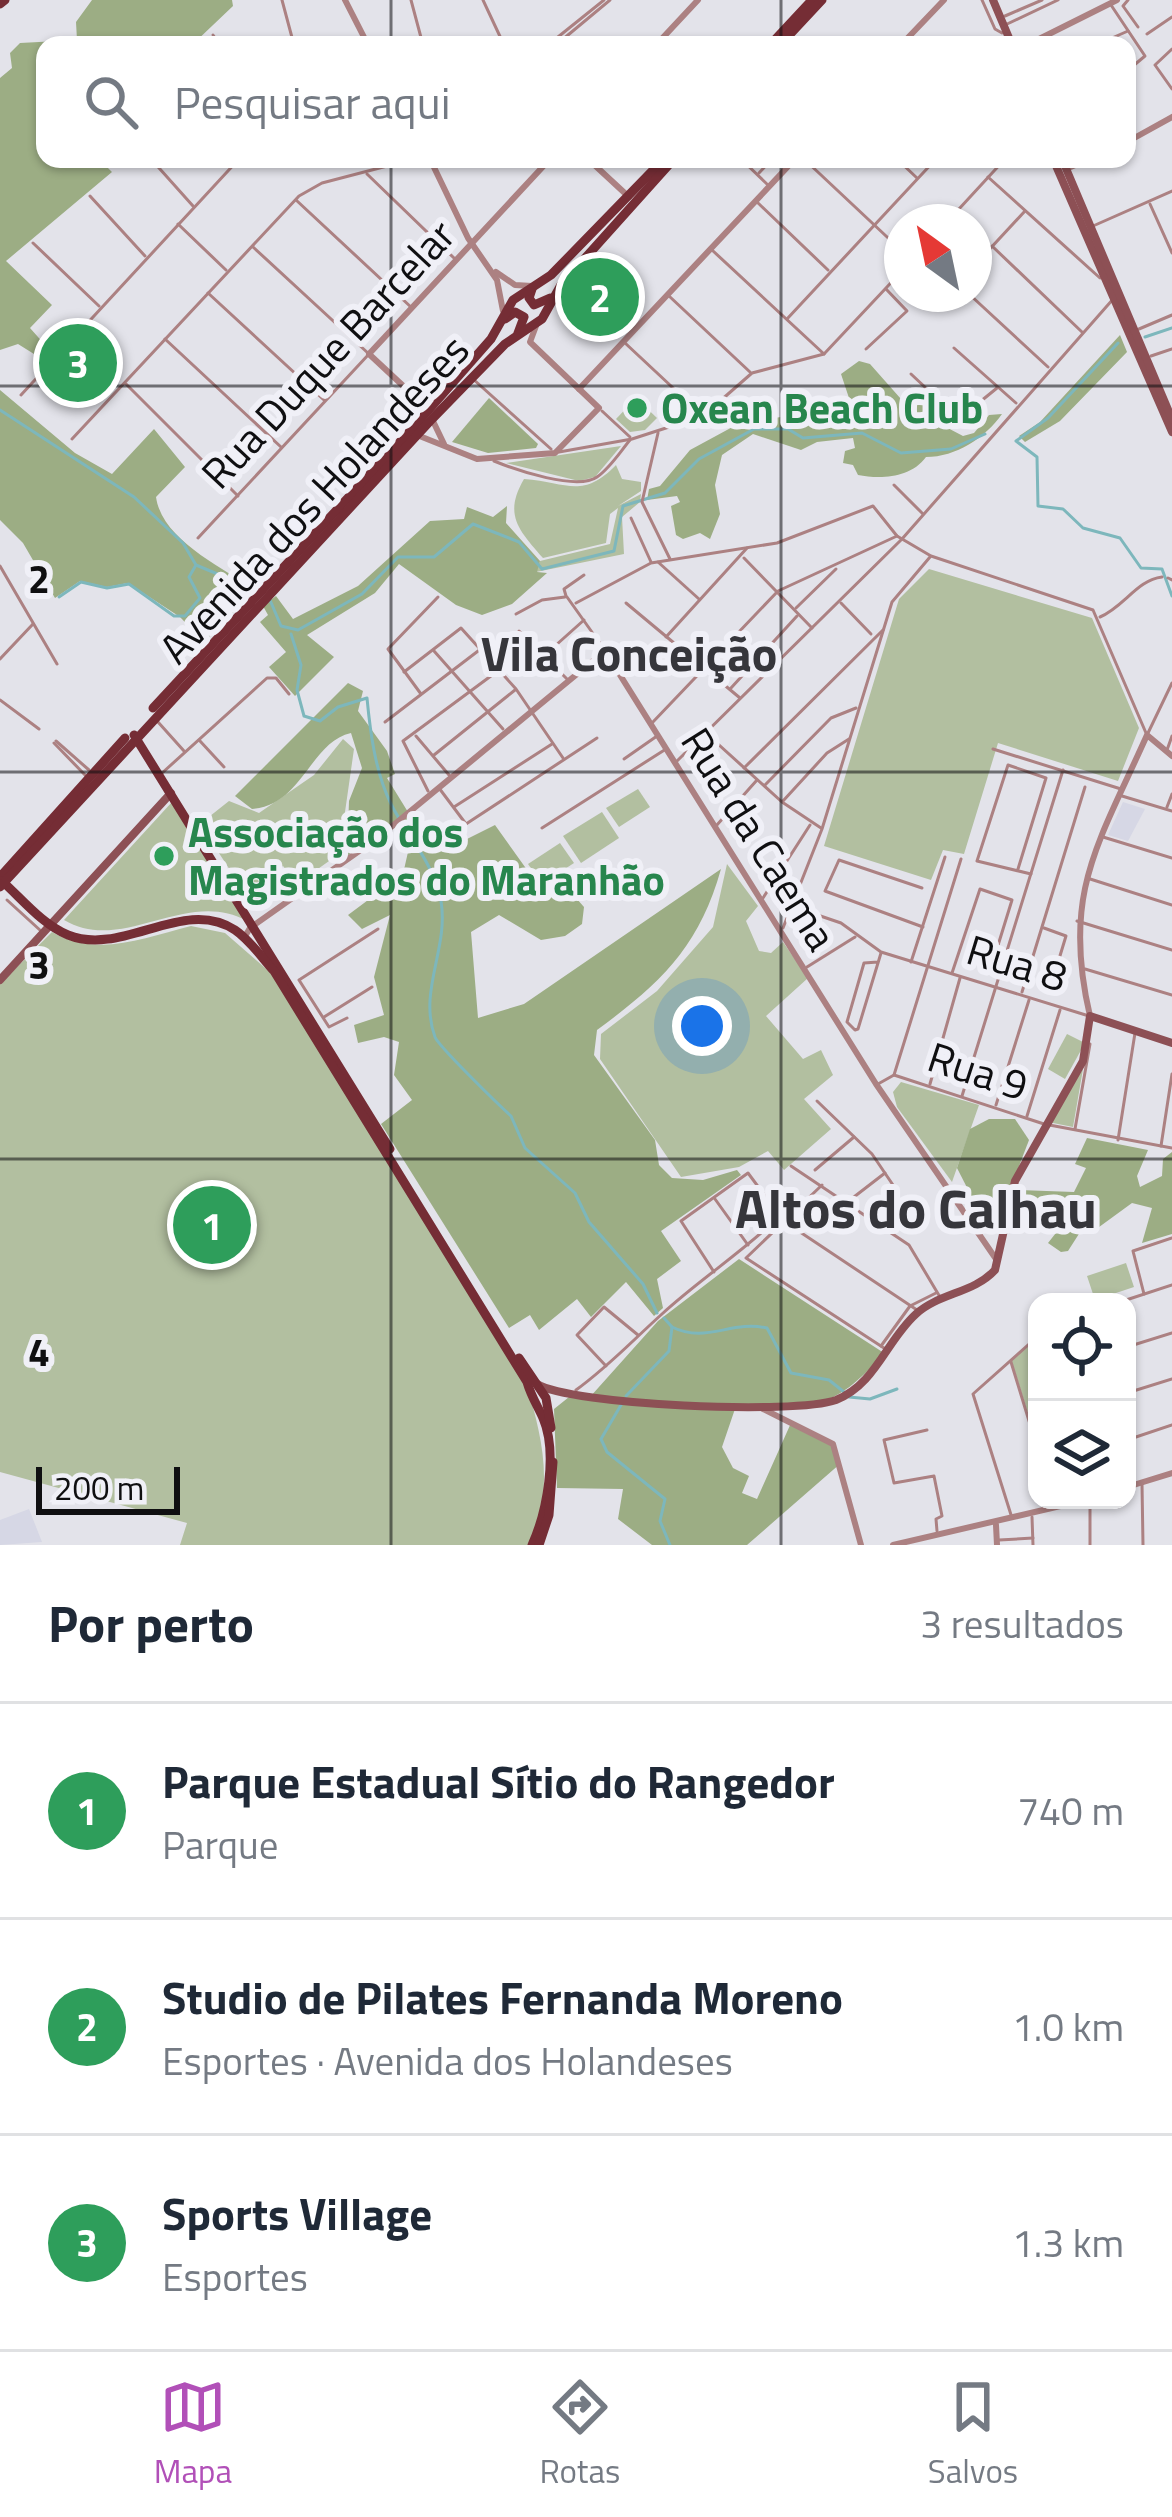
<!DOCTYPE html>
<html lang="pt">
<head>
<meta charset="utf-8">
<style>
  :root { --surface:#fff; --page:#f2f2f3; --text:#1f2937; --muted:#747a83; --line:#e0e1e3; --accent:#b150b8 }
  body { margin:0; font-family:"Titillium Web",sans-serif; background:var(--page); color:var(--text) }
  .controls { position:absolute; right:36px; bottom:36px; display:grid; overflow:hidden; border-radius:24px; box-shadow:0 3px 9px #0004 }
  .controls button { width:108px; height:108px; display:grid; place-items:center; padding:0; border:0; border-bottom:3px solid var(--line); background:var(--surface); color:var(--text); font:60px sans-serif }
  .compass { position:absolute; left:884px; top:204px; width:108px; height:108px; border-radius:50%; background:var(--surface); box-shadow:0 3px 9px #0004; rotate:327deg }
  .scale { position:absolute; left:36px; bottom:30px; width:144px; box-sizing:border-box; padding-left:12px; border:6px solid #0f0f11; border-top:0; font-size:33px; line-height:42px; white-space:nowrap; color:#0f0f11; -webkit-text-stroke:9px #f0f0f7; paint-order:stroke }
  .you { position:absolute; left:702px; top:1026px; width:42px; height:42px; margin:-30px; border:9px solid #fff; border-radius:50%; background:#1a73e8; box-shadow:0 0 0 18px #1a73e833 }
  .badge { display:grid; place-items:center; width:78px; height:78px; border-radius:50%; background:var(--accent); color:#fff; font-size:39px; font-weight:700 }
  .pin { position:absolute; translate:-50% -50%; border:6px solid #fff; box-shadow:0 3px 12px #0006 }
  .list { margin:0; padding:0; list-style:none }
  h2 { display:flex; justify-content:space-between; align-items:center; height:156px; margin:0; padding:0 48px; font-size:51px }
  h2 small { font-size:39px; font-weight:400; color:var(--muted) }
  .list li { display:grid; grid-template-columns:78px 1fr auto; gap:36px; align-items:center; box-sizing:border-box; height:216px; padding:0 48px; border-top:3px solid var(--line) }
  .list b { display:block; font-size:45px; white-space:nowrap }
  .list p { margin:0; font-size:39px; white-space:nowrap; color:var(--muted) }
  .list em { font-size:39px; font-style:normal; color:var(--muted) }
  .icon { flex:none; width:66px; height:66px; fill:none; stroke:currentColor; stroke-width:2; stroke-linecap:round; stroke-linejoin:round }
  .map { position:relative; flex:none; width:1172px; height:1545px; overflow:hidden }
  .search { position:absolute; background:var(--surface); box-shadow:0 3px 9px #0004; left:36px; right:36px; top:36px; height:132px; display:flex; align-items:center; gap:30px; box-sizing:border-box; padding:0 42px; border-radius:24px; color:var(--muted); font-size:45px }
  .sheet { height:804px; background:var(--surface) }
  nav { display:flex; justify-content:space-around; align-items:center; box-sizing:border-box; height:168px; border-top:3px solid var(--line); background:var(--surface); font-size:33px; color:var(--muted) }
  nav a { display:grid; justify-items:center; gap:6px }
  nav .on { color:var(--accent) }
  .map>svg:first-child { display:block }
  .built { fill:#d6d7e5 }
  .green { fill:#b2bfa0 }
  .forest { fill:#9cad84 }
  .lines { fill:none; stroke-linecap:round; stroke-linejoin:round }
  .stream { stroke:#7db7bc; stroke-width:3 }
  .minor { stroke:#ac8182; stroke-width:3 }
  .tertiary { stroke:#ac8182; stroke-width:6 }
  .secondary { stroke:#8d5055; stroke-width:8 }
  .primary { stroke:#752d35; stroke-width:9 }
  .grid { fill:none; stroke:#0f0f11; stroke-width:3; stroke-opacity:0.55 }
  .leisure-dot { fill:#2e9e5b; stroke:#f0f0f7; stroke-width:4.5 }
  .labels { text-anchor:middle; stroke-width:12; stroke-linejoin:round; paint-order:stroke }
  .street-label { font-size:42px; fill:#0f0f11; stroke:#f0f0f7 }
  .leisure-label { font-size:42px; font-weight:bold; fill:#27864d; stroke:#f0f0f7; text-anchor:start }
  .quarter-label { font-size:48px; font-weight:bold; fill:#36363b; stroke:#f0f0f7 }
  .district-label { font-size:54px; font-weight:bold; fill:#36363b; stroke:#f0f0f7 }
  .grid-label { font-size:39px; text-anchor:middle; font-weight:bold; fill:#0f0f11; stroke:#f0f0f7; stroke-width:12; stroke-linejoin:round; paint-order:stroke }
</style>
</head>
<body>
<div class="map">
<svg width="1172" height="1545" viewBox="0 0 1172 1545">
  <rect width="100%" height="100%" fill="#e3e3ea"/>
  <!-- built -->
  <g class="built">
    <path d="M1123 802 1145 809 1128 841 1108 835Z"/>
    <path d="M29 1509 42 1542 0 1545V1520Z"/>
  </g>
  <!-- green -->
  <g class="green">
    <path d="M92 328 112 346 64 399 44 380Z"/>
    <path d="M636 398 657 418 645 430 630 432 616 419Z"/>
    <path d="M621 446 595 477 579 481 506 463Z"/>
    <path d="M616 465 622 479 641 482V491L618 506 641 494 640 502 622 517 624 554 536 572 540 561 610 544 618 508 610 514 606 543 543 558C519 530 503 515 524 479 567 482 582 500 616 465Z"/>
    <path d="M929 569 1092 618 1139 728 1118 781 998 743 964 854 943 850 931 880 824 846 899 599Z"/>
    <path d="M343 739 354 749 339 854 298 883 283 866 245 893 200 824 229 801 259 813 314 775Z"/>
    <path d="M638 789 650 807 619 827 606 808Z"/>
    <path d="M172 802 247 921C187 887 122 955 64 920Z"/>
    <path d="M602 812 619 838 581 863 563 836Z"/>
    <path d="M560 843 574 863 542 884 528 864Z"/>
    <path d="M727 864 758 906 746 921 759 951 771 953 783 942 808 978 766 1016 803 1059 821 1050 833 1075 804 1099 831 1129 784 1170 768 1151 739 1167 681 1177 600 1059 601 1034 657 991 713 927Z"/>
    <path d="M191 926 225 933 272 974 526 1383C542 1436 556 1491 528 1545H180L187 1523 0 1472V984L52 932C98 958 143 938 191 926Z"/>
    <path d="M1067 1034 1085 1043 1065 1079 1048 1069Z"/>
    <path d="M1083 1069 1073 1127 1048 1122Z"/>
    <path d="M901 1082 979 1105 952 1182 897 1107 893 1092Z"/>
    <path d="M1126 1263 1134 1287 1095 1300 1087 1276Z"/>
    <path d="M1037 1337V1421L1031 1423 1011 1359Z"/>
  </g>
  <!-- forest -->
  <g class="forest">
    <path d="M92 0H232L233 6 192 45H45V159H99L112 172 6 261 52 305 30 328 46 346 43 352 34 354 18 344 0 350V78L12 68 10 53 20 43 77 40 76 22Z"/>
    <path d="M1120 335 1127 352 1060 421 1025 442 1019 436 1040 422Z"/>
    <path d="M859 361 870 364 901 399 912 391 937 410 942 425 963 436 974 433 989 415 1002 414C985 438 956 457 926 457 910 479 879 479 858 475L853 465 843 463 845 451 855 448 853 438 817 442 801 450 753 434 722 455 715 485 720 514 710 539 700 533 683 539 676 535 671 506 680 502 677 496 647 500 649 489 660 486 690 450 738 424 787 416 814 426 840 415 850 401 841 374Z"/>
    <path d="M0 390 75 453 112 474 154 429 185 467 156 497C162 540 222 567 255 590L204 642 180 617 128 583 107 587 80 581 55 598 23 543 0 520Z"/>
    <path d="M489 398 538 444 536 448 488 453 452 442Z"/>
    <path d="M507 506 506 523 540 561 537 572 547 573 512 604 482 615 456 605 399 564 375 593 307 635 334 657 295 696 269 667 286 652 260 622 268 615 263 606 276 596 293 619 358 586 430 521 464 519 467 507 493 517Z"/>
    <path d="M348 683 363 691 358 711 387 751 395 774 387 778 424 838 461 842 495 825 540 888 561 881 584 907 582 924 565 936 541 940 499 915 471 932 478 1018 524 1004 721 869C699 947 661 983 597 1030L594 1055 655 1140 659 1165 672 1178 703 1180 737 1170 741 1175 661 1231 681 1261 657 1279 663 1308 654 1316 626 1282 591 1317 577 1299 539 1330 530 1315 509 1328 381 1124 412 1100 394 1075 399 1042 384 1037 358 1043 354 1025 384 1015 374 977 390 915 362 929 348 915 403 874 408 852 393 822 347 856 349 801 362 768 351 733C310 742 303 805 252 809L235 796Z"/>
    <path d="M989 1119H1015L1029 1140 995 1229 980 1213 957 1168 970 1129Z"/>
    <path d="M1087 1138 1148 1150 1137 1176 1140 1187 1162 1176 1163 1159 1172 1152V1234L1142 1243 1152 1208 1132 1203 1095 1230 1084 1226 1068 1251 1061 1252 1048 1243 1063 1224 1057 1206 1035 1208 1019 1233 1009 1229 1019 1190 1074 1192 1086 1168 1075 1164Z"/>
    <path d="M739 1259 884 1353C829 1416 815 1403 736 1406L722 1447 733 1468 749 1476 742 1493 757 1499 791 1423 830 1442 841 1463 747 1545H652L618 1519 623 1489 557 1488 554 1409 569 1397H590L658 1321Z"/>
  </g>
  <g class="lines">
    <!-- stream -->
    <g class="stream">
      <path d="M1145 337 1172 328"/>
      <path d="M1118 343 1048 418 1016 441 1037 457 1038 506 1063 509 1083 528 1120 538 1141 568 1162 569 1172 596"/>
      <path d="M0 410 134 497 183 543 196 565 258 591"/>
      <path d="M59 597 81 582 107 588 129 584 174 616H185L200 598 189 577 196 565"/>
      <path d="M270 600 281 626 298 630 362 594 398 557H434L473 524 519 542 542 569 614 551 623 506 665 493 699 459 754 429H788L803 438 862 433 901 453 951 449 985 434"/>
      <path d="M291 634 301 665 297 690 304 716 320 721 338 707 367 698C370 730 375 772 391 804 408 838 433 861 441 901 449 948 418 991 435 1037 439 1047 500 1106 511 1116L525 1148 575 1193 589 1222 643 1284 657 1313"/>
      <path d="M672 1327C706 1344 731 1320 767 1328L791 1373 829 1380 844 1392"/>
      <path d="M626 1396 669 1351 672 1327 664 1318"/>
      <path d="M849 1397 870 1399 897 1389"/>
      <path d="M621 1405 601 1439 607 1452 665 1499 660 1521 670 1545"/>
    </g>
    <!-- minor -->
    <g class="minor">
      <path d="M282 0 294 45"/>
      <path d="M411 0 423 45"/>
      <path d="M483 0 504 45"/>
      <path d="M982 0 995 29 1002 33"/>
      <path d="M1128 0 1123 6 1138 27"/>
      <path d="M1111 5 1145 56 1127 71"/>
      <path d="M1005 16 1042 0"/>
      <path d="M1005 25 1058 0"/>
      <path d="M1147 34 1172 17"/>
      <path d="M213 35 220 45"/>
      <path d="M548 45 604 0"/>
      <path d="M556 45 610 0"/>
      <path d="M1096 45 1128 31"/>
      <path d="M1172 49 1155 65 1172 89"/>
      <path d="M151 159 193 206"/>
      <path d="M741 159 769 186"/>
      <path d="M804 159 902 251"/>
      <path d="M897 159 917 178"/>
      <path d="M759 173 772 159"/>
      <path d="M367 174 455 259"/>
      <path d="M988 177 1100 278"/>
      <path d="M90 196 145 256"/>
      <path d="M296 200 412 308"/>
      <path d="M757 202 828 270"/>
      <path d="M1150 204 1172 253"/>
      <path d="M947 222 1005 159"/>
      <path d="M178 224 226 270"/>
      <path d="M1093 226 1172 191"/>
      <path d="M33 243 99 306"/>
      <path d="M992 246 1082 332"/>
      <path d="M712 250 824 354"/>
      <path d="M974 266 1025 211"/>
      <path d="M208 293 324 400"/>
      <path d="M969 294 1048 367"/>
      <path d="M669 296 750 372"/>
      <path d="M787 319 936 159"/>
      <path d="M1139 329 1172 315"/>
      <path d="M165 339 281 447"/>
      <path d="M625 343 701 414"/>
      <path d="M954 348 1016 403"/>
      <path d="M866 349 907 311 886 289"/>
      <path d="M1151 356 1172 349"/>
      <path d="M911 374 959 419 997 388"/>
      <path d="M473 379 551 449"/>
      <path d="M126 384 238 496"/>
      <path d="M21 395 239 159"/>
      <path d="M602 411 630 437"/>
      <path d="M658 433 642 502 670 559"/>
      <path d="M72 439 299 196 322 183 414 159"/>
      <path d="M559 452 632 439 703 416 752 373 824 354 902 271"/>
      <path d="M494 461C516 470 577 491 597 477 610 468 620 452 630 440"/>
      <path d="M894 485 923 514"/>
      <path d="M631 518 651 562"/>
      <path d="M198 538 369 354 253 247"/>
      <path d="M744 558 812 628"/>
      <path d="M658 562 699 599"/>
      <path d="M0 566 57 664"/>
      <path d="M1168 578 1172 580"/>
      <path d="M566 596 564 589 584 575"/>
      <path d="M567 597 604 649"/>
      <path d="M576 603 651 563 777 543 873 506 897 536 931 556 1093 610 1146 733"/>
      <path d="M626 603 740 698"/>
      <path d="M841 603 871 634"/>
      <path d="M796 608 836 569"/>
      <path d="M516 614 542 600 565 597"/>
      <path d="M1100 617C1124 607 1137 580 1162 577"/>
      <path d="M519 631 568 680"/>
      <path d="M666 637 747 548"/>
      <path d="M434 651 503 729"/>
      <path d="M546 654 584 620"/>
      <path d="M0 659 33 624"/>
      <path d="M404 672 461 628 516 689 563 758"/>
      <path d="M731 688 797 616"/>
      <path d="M421 694 388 649 438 597"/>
      <path d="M0 700 39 729"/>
      <path d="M158 722 184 751"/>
      <path d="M385 722 482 648"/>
      <path d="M652 723 778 591 897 536"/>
      <path d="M1148 733 1172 683"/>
      <path d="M708 735 782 802 821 828"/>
      <path d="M416 736 449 775"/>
      <path d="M56 741 89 770"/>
      <path d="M200 741 224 767"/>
      <path d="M54 743 86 776"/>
      <path d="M993 749 1121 789"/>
      <path d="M1167 750 1172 736"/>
      <path d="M434 755 515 690"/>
      <path d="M624 759 657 736"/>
      <path d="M676 762 902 539 1114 298"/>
      <path d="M744 768 883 630"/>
      <path d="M161 774 267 678H276L289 694"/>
      <path d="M765 785 831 718 856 708"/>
      <path d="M439 788 466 824 597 738"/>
      <path d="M428 791 403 741 499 670"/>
      <path d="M1122 796 1172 811"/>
      <path d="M783 801 827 753 849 739"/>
      <path d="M454 807 552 744"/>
      <path d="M1167 807 1172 794"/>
      <path d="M716 826 757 780"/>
      <path d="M542 828 666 749"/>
      <path d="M1103 837 1172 858"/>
      <path d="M1018 869 1046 778 1008 765 977 861 1031 874"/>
      <path d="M1087 878 1172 905"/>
      <path d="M922 888 839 860 825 891 923 927"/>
      <path d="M763 898 810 825"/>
      <path d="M7 900 41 931"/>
      <path d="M797 908 841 923 881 952 1089 1016"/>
      <path d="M1077 921 1172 950"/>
      <path d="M783 928 822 829 892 602 930 557"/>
      <path d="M1044 928 1066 936 1049 992"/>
      <path d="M878 962 864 963 847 1022 855 1030 858 1029 881 953"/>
      <path d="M911 962 945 857"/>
      <path d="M807 967 855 937"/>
      <path d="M1085 969 1172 995"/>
      <path d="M952 973 980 889 1012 900 991 968"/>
      <path d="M1022 992 1085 787"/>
      <path d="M324 1017 372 987"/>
      <path d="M347 1018 329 1027 299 980 378 929"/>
      <path d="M894 1075 1044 1124 1172 1148"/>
      <path d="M878 1084 894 1075 961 859"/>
      <path d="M930 1084 960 978"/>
      <path d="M962 1096 1063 770"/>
      <path d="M817 1101 872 1154 893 1185"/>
      <path d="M996 1105 1029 1000"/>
      <path d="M1027 1116 1060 1010"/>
      <path d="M1075 1129 1090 1044"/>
      <path d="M1118 1140 1135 1033"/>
      <path d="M1161 1146 1172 1074"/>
      <path d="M791 1166 909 1245 940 1297"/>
      <path d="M815 1170 854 1137"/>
      <path d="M822 1185 746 1258 887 1350"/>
      <path d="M715 1199 748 1245"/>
      <path d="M850 1200 885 1173"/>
      <path d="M785 1222 917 1310"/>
      <path d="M1144 1294 1133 1251 1172 1238"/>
      <path d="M1120 1302 1172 1285"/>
      <path d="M881 1346 910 1306 936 1293"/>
      <path d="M1127 1347 1172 1333"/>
      <path d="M1011 1362 1037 1447"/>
      <path d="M606 1366 577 1335 604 1307 638 1335"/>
      <path d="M576 1390C608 1367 632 1341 662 1314 700 1279 743 1252 780 1216L748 1173 681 1221 714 1272"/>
      <path d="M1127 1393 1172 1379"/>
      <path d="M927 1430 884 1440 894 1483 934 1476 942 1516 936 1519 937 1531"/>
      <path d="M1127 1440 1172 1425"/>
      <path d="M1142 1484 1143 1545"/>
      <path d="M1090 1500V1545"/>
      <path d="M1032 1517 1033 1545"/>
      <path d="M1012 1518 973 1394 1037 1337"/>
      <path d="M999 1540 1033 1538"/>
    </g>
    <!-- tertiary -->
    <g class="tertiary">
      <path d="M345 0 368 45"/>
      <path d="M656 45 698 0"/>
      <path d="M901 45 944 0"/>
      <path d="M1027 45 1117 0"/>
      <path d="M1127 142 1172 117"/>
      <path d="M430 159 468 238 497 280 503 311"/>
      <path d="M588 159 629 197"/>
      <path d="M1066 169 1089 159"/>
      <path d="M496 272 515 285 532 286"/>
      <path d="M579 389 795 159"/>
      <path d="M429 410 369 354 550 159"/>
      <path d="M432 419 444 444"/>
      <path d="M417 435 477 459 555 453 599 408 530 342 536 326"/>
      <path d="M244 938 250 928 379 837 605 651 876 1084 996 1259"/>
      <path d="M1090 1016C1061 893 1099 843 1147 735L1172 756"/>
      <path d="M763 1409 833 1444 861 1545"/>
      <path d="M1127 1487 1172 1473"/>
      <path d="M996 1525 997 1545"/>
      <path d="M893 1545 1086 1500"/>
    </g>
    <!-- secondary -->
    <g class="secondary">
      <path d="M993 0 1012 45"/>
      <path d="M1053 159 1172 432"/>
      <path d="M1062 159 1172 419"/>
      <path d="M0 980 171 793"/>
      <path d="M537 1384C571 1405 795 1415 836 1400 876 1384 886 1341 916 1314 939 1293 974 1293 995 1270L1015 1181 1083 1061 1090 1016 1172 1043"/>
    </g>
    <!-- primary -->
    <g class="primary">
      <path d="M0 4 5 0"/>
      <path d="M770 45 812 0"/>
      <path d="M780 45 822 0"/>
      <path d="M532 289 529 298 534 305 550 298"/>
      <path d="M505 319 515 312 524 317 518 333"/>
      <path d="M153 708 411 430 491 339 513 300 551 275 664 159"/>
      <path d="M134 735 390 1149"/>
      <path d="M0 877 125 738"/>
      <path d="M2 881C22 899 43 925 68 935 123 957 184 896 235 930 250 940 262 958 274 971L527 1382C531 1396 537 1405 543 1418 558 1453 547 1512 532 1545"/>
      <path d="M0 887 432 419 505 344 542 319 561 285 674 159"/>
      <path d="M519 1358 546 1398 551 1428"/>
      <path d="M539 1545 549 1515 553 1462"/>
    </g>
  </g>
  <!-- grid -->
  <path class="grid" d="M391 0V45M781 0V45M391 159V1545M781 159V1545M0 386H1172M0 772H1172M0 1159H1172"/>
  <!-- markers -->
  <g class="leisure-dot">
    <circle cx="637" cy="408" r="12"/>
    <circle cx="164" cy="856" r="12"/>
  </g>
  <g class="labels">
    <!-- street labels -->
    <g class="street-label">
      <text transform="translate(328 354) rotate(-47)" y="15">Rua Duque Barcelar</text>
      <text transform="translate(314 499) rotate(-47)" y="15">Avenida dos Holandeses</text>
      <text transform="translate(759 839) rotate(58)" y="15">Rua da Caema</text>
      <text transform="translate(1017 963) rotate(17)" y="15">Rua 8</text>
      <text transform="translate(978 1071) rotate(18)" y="15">Rua 9</text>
    </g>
    <!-- leisure labels -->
    <g class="leisure-label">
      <text x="661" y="423">Oxean Beach Club</text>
      <text x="188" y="847">Associação dos<tspan x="188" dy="48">Magistrados do Maranhão</tspan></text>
    </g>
    <!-- quarter labels -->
    <g class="quarter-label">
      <text x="629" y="671">Vila Conceição</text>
    </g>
    <!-- district labels -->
    <g class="district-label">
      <text x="916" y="1228">Altos do Calhau</text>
    </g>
  </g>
  <g class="grid-label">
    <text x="39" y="593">2</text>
    <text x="39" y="979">3</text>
    <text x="39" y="1366">4</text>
  </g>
</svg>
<div class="controls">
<button><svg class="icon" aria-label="locate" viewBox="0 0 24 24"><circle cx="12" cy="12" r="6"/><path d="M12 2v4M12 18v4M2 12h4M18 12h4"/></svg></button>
<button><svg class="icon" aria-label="layers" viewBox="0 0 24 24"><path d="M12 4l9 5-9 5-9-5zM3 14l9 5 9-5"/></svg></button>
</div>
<svg class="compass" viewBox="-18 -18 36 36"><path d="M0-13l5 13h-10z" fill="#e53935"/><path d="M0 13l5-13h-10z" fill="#747a83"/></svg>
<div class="scale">200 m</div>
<div class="you"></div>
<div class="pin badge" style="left:212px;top:1225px;background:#2e9e5b">1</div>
<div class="pin badge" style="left:600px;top:297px;background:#2e9e5b">2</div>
<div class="pin badge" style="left:78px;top:363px;background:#2e9e5b">3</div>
<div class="search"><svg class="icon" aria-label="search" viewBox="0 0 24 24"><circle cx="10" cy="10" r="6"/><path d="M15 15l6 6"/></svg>Pesquisar aqui</div>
</div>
<section class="sheet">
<h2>Por perto<small>3 resultados</small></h2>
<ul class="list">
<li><span class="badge" style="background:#2e9e5b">1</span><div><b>Parque Estadual Sítio do Rangedor</b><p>Parque</p></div><em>740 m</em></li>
<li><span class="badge" style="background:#2e9e5b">2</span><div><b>Studio de Pilates Fernanda Moreno</b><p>Esportes · Avenida dos Holandeses</p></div><em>1.0 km</em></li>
<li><span class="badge" style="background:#2e9e5b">3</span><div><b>Sports Village</b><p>Esportes</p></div><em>1.3 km</em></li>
</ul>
</section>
<nav>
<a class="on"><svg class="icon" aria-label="map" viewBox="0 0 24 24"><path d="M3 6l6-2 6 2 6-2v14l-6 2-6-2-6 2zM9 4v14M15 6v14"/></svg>Mapa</a>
<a><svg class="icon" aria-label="directions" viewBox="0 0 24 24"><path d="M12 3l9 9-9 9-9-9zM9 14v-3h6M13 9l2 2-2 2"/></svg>Rotas</a>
<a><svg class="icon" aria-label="saved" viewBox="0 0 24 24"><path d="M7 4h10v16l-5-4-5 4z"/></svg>Salvos</a>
</nav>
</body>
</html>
